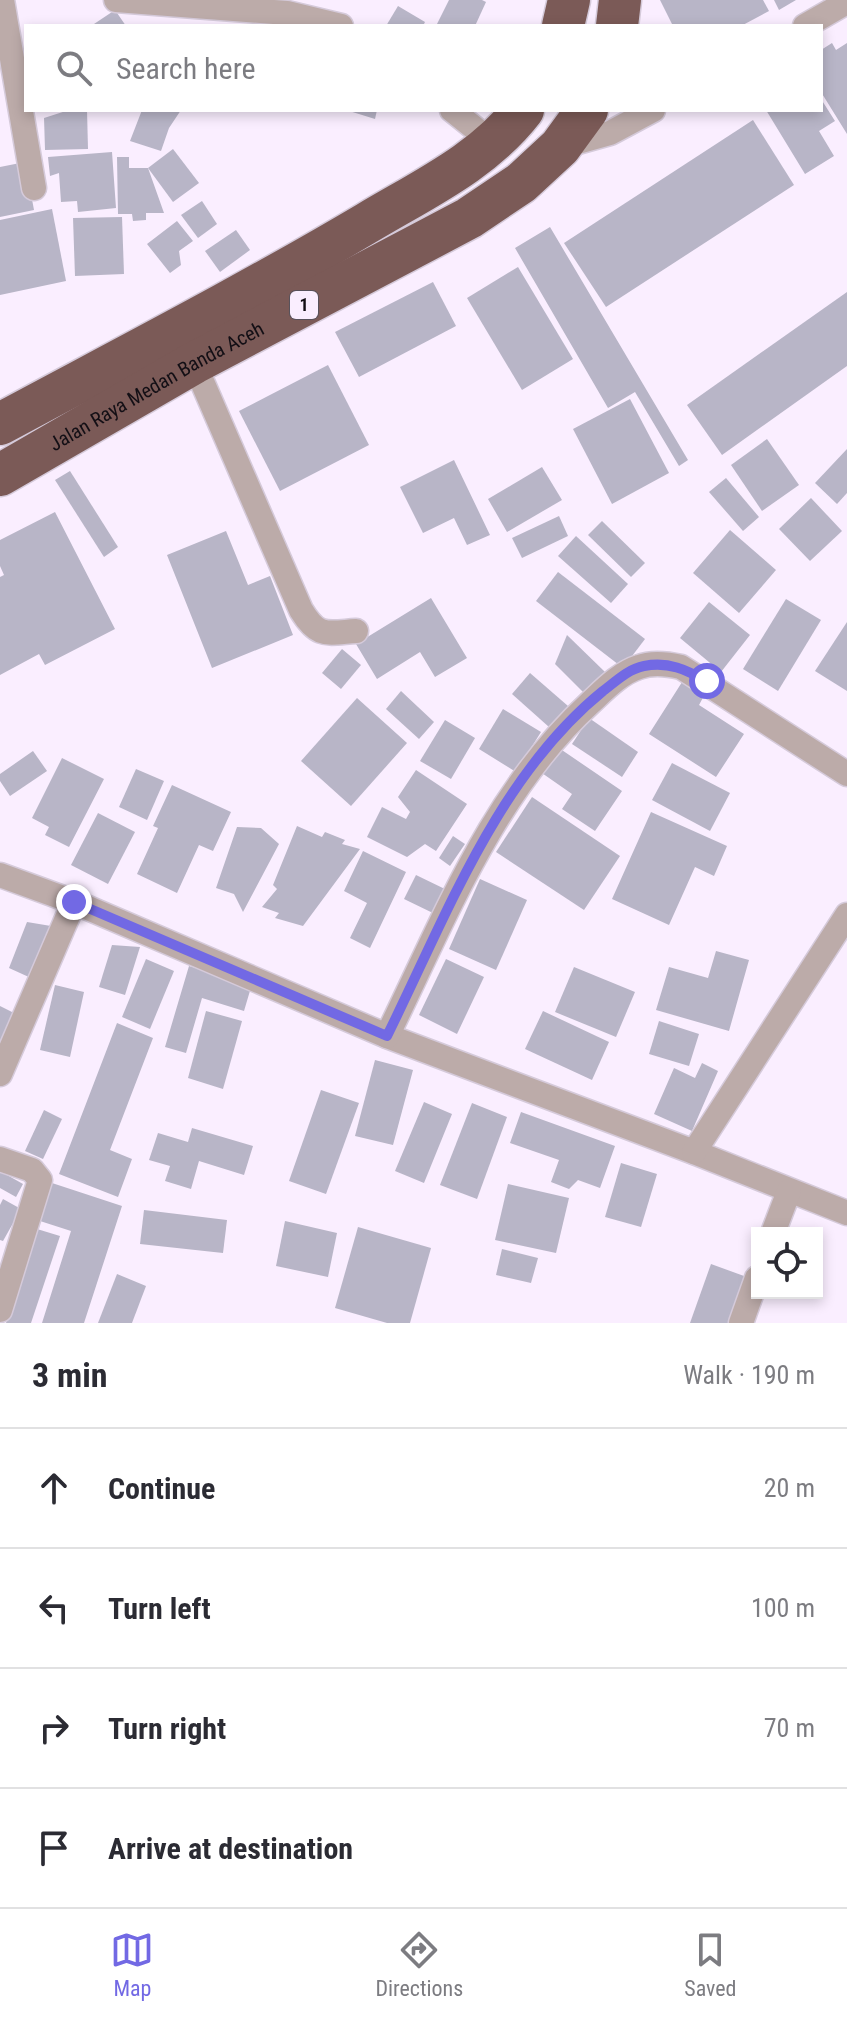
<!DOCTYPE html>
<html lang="en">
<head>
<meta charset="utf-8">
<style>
  :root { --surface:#fff; --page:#f7f7f7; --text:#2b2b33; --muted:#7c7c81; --line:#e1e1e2; --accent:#7269e4 }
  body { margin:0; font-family:"Roboto Condensed",sans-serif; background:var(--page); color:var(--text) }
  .controls { position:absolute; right:24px; bottom:24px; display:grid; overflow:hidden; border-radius:0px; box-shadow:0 4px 12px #0003 }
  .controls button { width:72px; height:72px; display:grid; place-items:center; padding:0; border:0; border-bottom:2px solid var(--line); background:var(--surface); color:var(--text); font:40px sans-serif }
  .stop { position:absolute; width:24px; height:24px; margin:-18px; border:6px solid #7269e4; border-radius:50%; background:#fff }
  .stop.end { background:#7269e4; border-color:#fff; box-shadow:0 2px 8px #0008 }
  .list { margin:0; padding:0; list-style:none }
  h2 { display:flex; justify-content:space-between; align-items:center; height:104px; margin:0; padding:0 32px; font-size:34px }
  h2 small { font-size:26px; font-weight:400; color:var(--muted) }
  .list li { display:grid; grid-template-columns:52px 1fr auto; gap:24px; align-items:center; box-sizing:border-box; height:120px; padding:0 32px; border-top:2px solid var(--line) }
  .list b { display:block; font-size:30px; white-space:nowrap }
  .list em { font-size:26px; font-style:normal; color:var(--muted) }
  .icon { flex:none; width:44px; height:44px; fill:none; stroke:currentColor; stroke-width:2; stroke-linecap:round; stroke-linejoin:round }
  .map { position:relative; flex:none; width:847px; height:1323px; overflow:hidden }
  .search { position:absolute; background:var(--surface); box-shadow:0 4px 12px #0003; left:24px; right:24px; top:24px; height:88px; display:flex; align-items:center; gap:20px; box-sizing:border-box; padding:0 28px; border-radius:0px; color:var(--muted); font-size:30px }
  .sheet { height:584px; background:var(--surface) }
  nav { display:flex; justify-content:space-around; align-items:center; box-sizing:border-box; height:112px; border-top:2px solid var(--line); background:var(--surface); font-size:22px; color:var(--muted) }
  nav a { display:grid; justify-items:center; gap:4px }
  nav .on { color:var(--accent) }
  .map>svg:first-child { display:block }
  .building { fill:#b8b5c7 }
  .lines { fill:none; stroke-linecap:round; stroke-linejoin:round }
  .street-casing { stroke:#d5cada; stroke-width:27 }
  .highway-casing { stroke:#d5cada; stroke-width:45 }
  .street { stroke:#bcaba9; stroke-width:24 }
  .highway { stroke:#7b5a57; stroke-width:42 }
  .route { stroke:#7269e4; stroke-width:10 }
  .labels { text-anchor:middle; stroke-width:6; stroke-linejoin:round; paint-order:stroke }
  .shield { fill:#faeeff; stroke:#58525b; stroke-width:2 }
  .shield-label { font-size:18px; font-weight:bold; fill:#130f15 }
  .street-label { font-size:20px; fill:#130f15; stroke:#faeeff }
</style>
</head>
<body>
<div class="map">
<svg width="847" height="1323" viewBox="0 0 847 1323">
  <rect width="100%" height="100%" fill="#faeeff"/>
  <!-- building -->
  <g class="building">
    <path d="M449 0H482L486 2 475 26H436Z"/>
    <path d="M660 0H763L769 11 741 26H673Z"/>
    <path d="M774 0H796L779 10Z"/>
    <path d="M398 6 425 22 423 26H386Z"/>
    <path d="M115 10 126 26H91Z"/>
    <path d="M832 43 836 50 847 43V134L821 92V50Z"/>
    <path d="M821 99 835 121 819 131 834 156 805 174 766 110H821Z"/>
    <path d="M69 110H87L88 149 45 150 44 118Z"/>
    <path d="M142 110H181L169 128 161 151 130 141Z"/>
    <path d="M346 110H377L375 119Z"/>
    <path d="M753 120 794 185 606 307 564 243Z"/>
    <path d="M173 149 199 183 173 202 148 168Z"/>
    <path d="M112 152 116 208 78 212 77 201 61 202 59 173 50 176 48 157Z"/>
    <path d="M117 157H129V168H148L164 213H146V220L133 221 132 214H118Z"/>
    <path d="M25 162 34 210 0 217V167Z"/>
    <path d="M202 201 217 224 198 238 181 215Z"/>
    <path d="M52 209 66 281 0 295V220Z"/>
    <path d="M122 217 124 274 75 276 73 218Z"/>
    <path d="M177 221 193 241 179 251 181 265 170 273 147 244Z"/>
    <path d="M550 227 688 460 679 466 635 392 608 408 515 248Z"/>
    <path d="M236 230 250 250 220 272 205 251Z"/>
    <path d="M518 267 573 359 522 390 467 298Z"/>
    <path d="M433 282 456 326 359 377 335 332Z"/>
    <path d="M847 292V366L722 455 687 405Z"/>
    <path d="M328 365 369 445 280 491 239 411Z"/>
    <path d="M630 399 669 473 612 504 573 429Z"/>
    <path d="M767 439 799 485 762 511 731 465Z"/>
    <path d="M847 449V493L837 504 815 483Z"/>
    <path d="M454 460 490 535 467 545 454 518 423 533 400 487Z"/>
    <path d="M542 467 562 500 507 532 488 499Z"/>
    <path d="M70 471 118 547 104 557 55 480Z"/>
    <path d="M726 478 759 517 743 531 709 492Z"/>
    <path d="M811 498 842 531 810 561 779 529Z"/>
    <path d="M55 512 115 629 45 665 39 654 0 675V577L4 575 0 566V540Z"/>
    <path d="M559 516 568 536 522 558 512 538Z"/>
    <path d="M602 521 645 563 631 577 588 535Z"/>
    <path d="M730 530 776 570 739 613 693 573Z"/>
    <path d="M226 531 248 585 270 576 293 635 212 668 167 555Z"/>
    <path d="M576 536 628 584 611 603 558 556Z"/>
    <path d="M558 572 645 639 623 668 536 601Z"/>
    <path d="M431 598 467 658 435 677 420 652 377 679 356 644Z"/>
    <path d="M786 599 821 620 778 691 743 669Z"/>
    <path d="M709 602 750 635 721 672 680 638Z"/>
    <path d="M847 622V691L815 671Z"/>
    <path d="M567 635 605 672 584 693 555 664Z"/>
    <path d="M342 649 361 665 341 689 322 673Z"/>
    <path d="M530 673 568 706 549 727 512 694Z"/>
    <path d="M684 679 706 692 699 705 744 734 716 777 649 734Z"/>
    <path d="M401 691 434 722 419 739 386 709Z"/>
    <path d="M357 698 407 743 351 806 301 761Z"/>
    <path d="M503 709 541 732 516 772 479 749Z"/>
    <path d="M589 718 638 752 622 777 572 744Z"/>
    <path d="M445 720 475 738 451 779 420 761Z"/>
    <path d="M556 746 622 791 595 831 562 809 572 794 539 771Z"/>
    <path d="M33 751 47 771 10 796 0 781V774Z"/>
    <path d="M62 758 104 779 69 847 45 835 49 827 32 818Z"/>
    <path d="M672 763 730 793 710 831 652 800Z"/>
    <path d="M136 769 164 781 147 820 119 807Z"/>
    <path d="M416 770 467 804 436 851 425 844 407 857 367 837 382 807 406 819 410 812 398 797Z"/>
    <path d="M172 785 231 812 213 851 199 845 177 893 137 874 158 828 153 826Z"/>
    <path d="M532 797 620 856 584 910 496 852Z"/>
    <path d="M651 812 727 846 714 876 695 867 669 925 612 899Z"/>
    <path d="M98 813 135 832 108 884 71 865Z"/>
    <path d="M297 826 322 837 325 832 345 840 342 844 360 849 303 926 275 918 279 913 262 907 277 889 273 885Z"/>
    <path d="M237 827 261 828 279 844 243 912 234 894 216 888Z"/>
    <path d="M453 836 465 844 450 866 439 858Z"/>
    <path d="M363 851 406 872 370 948 350 938 367 903 344 891Z"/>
    <path d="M416 875 449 891 437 915 404 899Z"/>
    <path d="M480 879 527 900 496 970 449 949Z"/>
    <path d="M27 922 51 926 31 978 9 968Z"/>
    <path d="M112 945 140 947 125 995 99 987Z"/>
    <path d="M716 951 749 960 729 1031 656 1010 669 967 708 978Z"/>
    <path d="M146 959 174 971 150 1029 122 1017Z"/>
    <path d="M446 959 484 977 457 1034 419 1015Z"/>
    <path d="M189 966 252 984 244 1011 202 998 186 1053 165 1047Z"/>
    <path d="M574 967 635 992 616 1037 555 1012Z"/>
    <path d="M55 985 84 992 70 1057 40 1050Z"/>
    <path d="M0 1006 16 1014 0 1050Z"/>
    <path d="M206 1011 242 1021 223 1089 188 1078Z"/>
    <path d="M543 1011 609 1042 592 1080 525 1049Z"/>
    <path d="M659 1021 699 1034 689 1066 649 1054Z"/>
    <path d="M117 1023 153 1038 110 1150 132 1159 118 1197 59 1174Z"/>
    <path d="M375 1060 413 1070 393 1145 355 1136Z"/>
    <path d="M702 1063 718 1071 692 1131 654 1114 674 1068 695 1078Z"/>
    <path d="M321 1090 359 1103 326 1194 289 1181Z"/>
    <path d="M424 1102 452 1114 424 1183 395 1171Z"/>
    <path d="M472 1103 507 1117 477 1199 440 1185Z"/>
    <path d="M44 1110 62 1119 43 1159 25 1151Z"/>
    <path d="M521 1112 615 1146 600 1188 578 1180 569 1189 551 1182 559 1160 510 1143Z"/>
    <path d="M192 1128 253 1146 244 1175 199 1161 191 1189 165 1181 170 1166 149 1160 158 1133 188 1142Z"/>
    <path d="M621 1163 657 1174 641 1227 605 1217Z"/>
    <path d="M0 1171 23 1184 16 1197 0 1188Z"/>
    <path d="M52 1183 122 1206 84 1323H42L71 1231 40 1221Z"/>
    <path d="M508 1184 569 1198 556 1253 495 1240Z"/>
    <path d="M3 1199 21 1209 3 1241 0 1240V1205Z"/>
    <path d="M144 1210 227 1220 223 1253 140 1244Z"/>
    <path d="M285 1221 337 1233 328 1277 276 1266Z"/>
    <path d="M358 1227 431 1248 410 1323H387L335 1308Z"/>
    <path d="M37 1229 60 1236 31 1323H6Z"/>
    <path d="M502 1249 538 1258 531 1283 496 1275Z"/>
    <path d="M711 1264 744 1276 728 1323H690Z"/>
    <path d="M117 1274 146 1286 132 1323H98Z"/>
  </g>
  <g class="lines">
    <defs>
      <g id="street">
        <path d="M2 0 34 188"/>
        <path d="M116 0 287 13 341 26"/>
        <path d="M805 26 847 2"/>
        <path d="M452 110 493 143"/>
        <path d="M560 147 610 133 653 110"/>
        <path d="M194 363 301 610C318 638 326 633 356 631"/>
        <path d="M0 875 74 902 387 1036 694 1152 847 1213"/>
        <path d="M387 1036C444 920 493 792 590 703 604 690 620 673 639 667 652 662 668 664 681 667L847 774"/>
        <path d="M0 1074 74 902"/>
        <path d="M694 1152 847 915"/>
        <path d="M0 1159 32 1170 40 1180 0 1310"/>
        <path d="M773 1233 789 1191"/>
        <path d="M741 1323 757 1278"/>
      </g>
      <g id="highway">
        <path d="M563 26 569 0"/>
        <path d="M617 26 620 0"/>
        <path d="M0 424C123 358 247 294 367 223 422 190 483 162 523 110"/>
        <path id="s1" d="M0 475 194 363 469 218 521 183 560 147 587 110"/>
      </g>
    </defs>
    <!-- street casing -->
    <use href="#street" class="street-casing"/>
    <!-- highway casing -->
    <use href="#highway" class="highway-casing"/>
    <!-- street -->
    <use href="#street" class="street"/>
    <!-- highway -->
    <use href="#highway" class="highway"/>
  </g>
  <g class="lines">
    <!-- route -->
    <path class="route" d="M74 902 387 1036C446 917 497 777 603 691 615 682 628 669 644 666 669 661 686 670 707 681"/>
  </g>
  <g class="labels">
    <!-- shield labels -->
    <rect class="shield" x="290" y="291" width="28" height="28" rx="6"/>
    <g class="shield-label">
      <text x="304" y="311">1</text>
    </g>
    <!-- street labels -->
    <g class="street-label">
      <text dy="7" stroke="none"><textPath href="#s1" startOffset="180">Jalan Raya Medan Banda Aceh</textPath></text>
    </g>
  </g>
</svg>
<div class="controls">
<button><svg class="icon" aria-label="locate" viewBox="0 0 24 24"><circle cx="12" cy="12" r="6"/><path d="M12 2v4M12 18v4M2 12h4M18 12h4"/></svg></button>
</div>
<div class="stop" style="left:707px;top:681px"></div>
<div class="stop end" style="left:74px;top:902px"></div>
<div class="search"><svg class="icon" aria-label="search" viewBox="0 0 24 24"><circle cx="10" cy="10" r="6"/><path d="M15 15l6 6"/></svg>Search here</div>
</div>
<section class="sheet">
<h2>3 min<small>Walk · 190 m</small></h2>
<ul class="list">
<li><svg class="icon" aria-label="ahead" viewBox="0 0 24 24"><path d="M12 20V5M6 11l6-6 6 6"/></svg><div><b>Continue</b></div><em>20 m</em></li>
<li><svg class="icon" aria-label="left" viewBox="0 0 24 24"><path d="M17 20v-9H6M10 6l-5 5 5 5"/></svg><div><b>Turn left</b></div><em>100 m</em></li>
<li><svg class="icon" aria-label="right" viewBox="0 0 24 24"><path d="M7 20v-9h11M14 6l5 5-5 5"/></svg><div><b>Turn right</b></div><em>70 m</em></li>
<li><svg class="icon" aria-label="arrive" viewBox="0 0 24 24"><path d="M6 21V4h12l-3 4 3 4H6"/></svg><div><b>Arrive at destination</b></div></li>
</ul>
</section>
<nav>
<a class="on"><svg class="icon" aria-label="map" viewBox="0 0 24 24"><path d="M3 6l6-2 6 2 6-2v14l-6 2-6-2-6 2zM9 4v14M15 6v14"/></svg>Map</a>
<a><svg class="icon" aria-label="directions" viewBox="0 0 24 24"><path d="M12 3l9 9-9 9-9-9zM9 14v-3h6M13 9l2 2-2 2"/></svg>Directions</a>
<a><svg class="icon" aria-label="saved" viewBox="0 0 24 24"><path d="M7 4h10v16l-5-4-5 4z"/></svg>Saved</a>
</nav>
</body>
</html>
